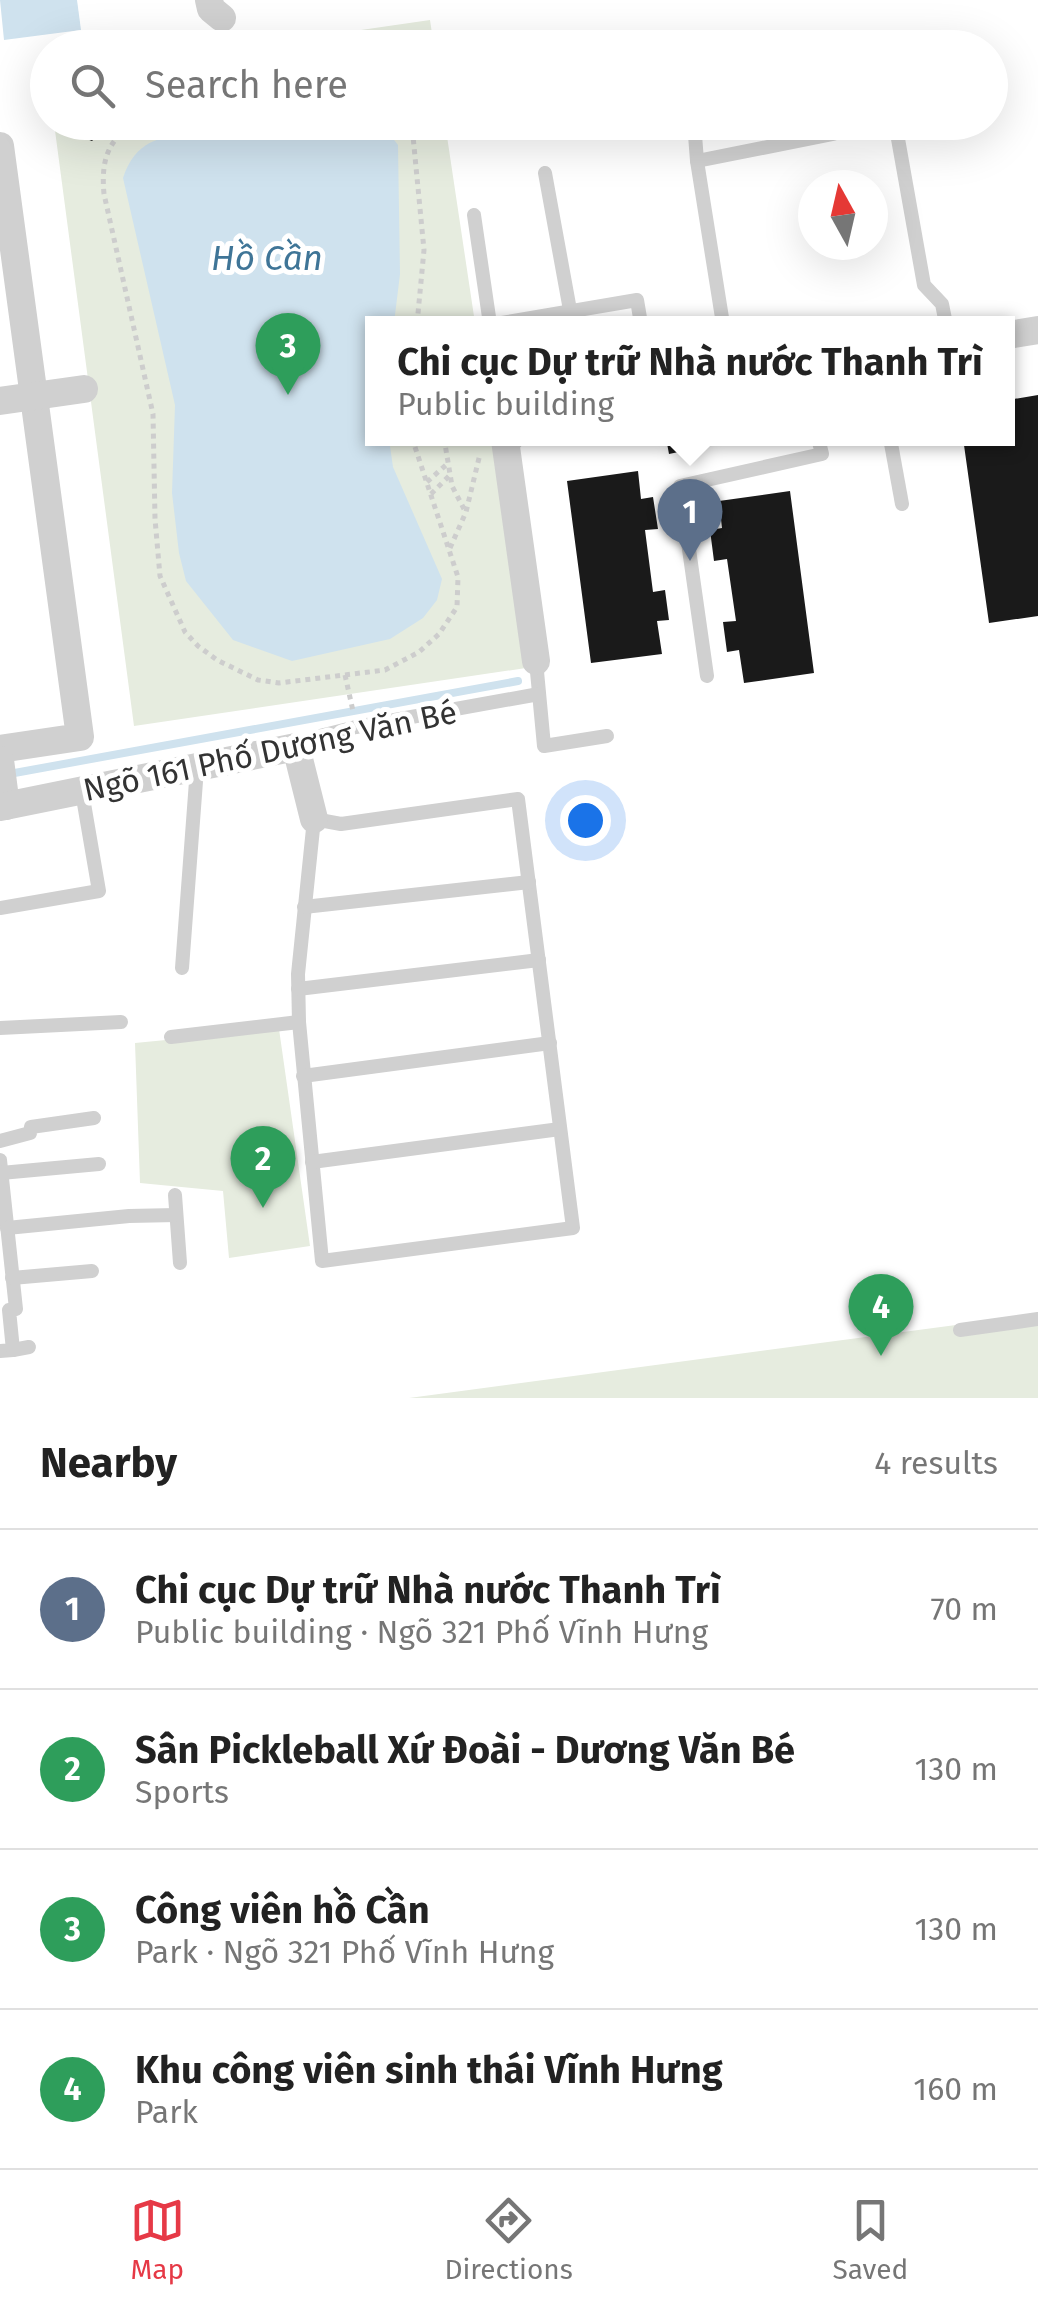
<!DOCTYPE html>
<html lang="en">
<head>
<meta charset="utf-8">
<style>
  :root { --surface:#fff; --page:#f6f6f6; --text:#222; --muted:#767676; --line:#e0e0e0; --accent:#e63946 }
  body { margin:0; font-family:"Fira Sans",sans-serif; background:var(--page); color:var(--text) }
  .compass { position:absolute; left:798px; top:170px; width:90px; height:90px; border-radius:50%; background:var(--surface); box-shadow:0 10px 40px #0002; rotate:352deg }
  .you { position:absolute; left:585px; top:820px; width:35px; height:35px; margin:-25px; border:8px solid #fff; border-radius:50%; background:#1a73e8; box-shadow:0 0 0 15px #1a73e833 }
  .badge { display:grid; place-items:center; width:65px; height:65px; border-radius:50%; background:var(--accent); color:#fff; font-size:32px; font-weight:700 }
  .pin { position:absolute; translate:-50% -82px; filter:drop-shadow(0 2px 5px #0008) }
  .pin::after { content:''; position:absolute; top:52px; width:35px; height:30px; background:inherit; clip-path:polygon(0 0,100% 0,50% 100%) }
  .popup { position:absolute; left:365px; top:316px; width:650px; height:130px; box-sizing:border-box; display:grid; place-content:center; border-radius:0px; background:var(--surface); filter:drop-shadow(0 2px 8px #0005); font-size:32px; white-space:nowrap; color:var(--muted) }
  .popup b { font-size:38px; color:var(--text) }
  .popup::after { content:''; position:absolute; left:50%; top:100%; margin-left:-20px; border:20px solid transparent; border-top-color:var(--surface) }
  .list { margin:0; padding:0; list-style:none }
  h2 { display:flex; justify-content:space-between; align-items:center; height:130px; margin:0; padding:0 40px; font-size:42px }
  h2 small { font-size:32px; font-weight:400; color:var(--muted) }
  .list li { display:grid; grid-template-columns:65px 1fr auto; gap:30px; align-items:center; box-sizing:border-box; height:160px; padding:0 40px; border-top:2px solid var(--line) }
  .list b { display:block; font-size:38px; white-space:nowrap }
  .list p { margin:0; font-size:32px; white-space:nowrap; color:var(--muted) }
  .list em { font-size:32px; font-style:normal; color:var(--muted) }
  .icon { flex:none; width:55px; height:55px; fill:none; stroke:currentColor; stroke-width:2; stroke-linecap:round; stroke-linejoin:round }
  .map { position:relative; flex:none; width:1038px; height:1398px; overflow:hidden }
  .search { position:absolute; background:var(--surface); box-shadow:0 10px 40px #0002; left:30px; right:30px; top:30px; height:110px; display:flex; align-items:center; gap:25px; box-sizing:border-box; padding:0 35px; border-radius:55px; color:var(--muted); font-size:38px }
  .sheet { height:770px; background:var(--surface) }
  nav { display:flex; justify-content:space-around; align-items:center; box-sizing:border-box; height:140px; border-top:2px solid var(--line); background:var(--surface); font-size:28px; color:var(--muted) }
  nav a { display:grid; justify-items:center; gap:5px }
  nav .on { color:var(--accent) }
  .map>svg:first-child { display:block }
  .green { fill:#e6ecdf }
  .water { fill:#cfe2ee }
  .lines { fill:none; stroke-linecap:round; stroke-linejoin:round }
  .stream { stroke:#cfe2ee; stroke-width:8 }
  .building { fill:#1a1a1a }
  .path { stroke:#cdcdcd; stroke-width:5; stroke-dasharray:5 5; stroke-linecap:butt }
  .lane { stroke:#d0d0d0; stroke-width:14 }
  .street { stroke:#d0d0d0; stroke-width:28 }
  .labels { text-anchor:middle; stroke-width:10; stroke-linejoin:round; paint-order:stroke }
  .street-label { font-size:32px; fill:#333; stroke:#fff }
  .water-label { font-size:35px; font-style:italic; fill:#3f7597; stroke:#fff }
</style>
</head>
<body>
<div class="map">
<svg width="1038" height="1398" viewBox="0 0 1038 1398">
  <rect width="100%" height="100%" fill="#fff"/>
  <!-- green -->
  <g class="green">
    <path d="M430 20 434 47H243Z"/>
    <path d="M54 123H445L475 323 372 324V438L492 439 526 668 134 726Z"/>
    <path d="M279 1029 310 1246 229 1258 223 1191 140 1183 135 1043Z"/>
    <path d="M1038 1314V1398H409Z"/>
  </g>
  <!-- water -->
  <g class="water">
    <path d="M0 0H77L81 30 4 40Z"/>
    <path d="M284 122 381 123 398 145 400 274 394 323 372 324V438L389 439 393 467 442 579 437 600 423 618 390 639 292 661 233 640 186 581 179 553 172 493 175 405 123 178C142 121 191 139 238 137 253 137 270 128 284 122Z"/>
  </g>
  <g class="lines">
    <!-- stream -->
    <path class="stream" d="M9 774 518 681"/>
  </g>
  <!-- building -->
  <g class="building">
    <path d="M81 122H100L101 132 92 141 79 136 78 125Z"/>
    <path d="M1038 395V616L989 623 963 438H1008V400Z"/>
    <path d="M666 438H736V440L669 454Z"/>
    <path d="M638 471 641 499 653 497 658 529 645 530 653 592 665 590 669 620 657 621 662 654 591 663 567 481Z"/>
    <path d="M790 491 814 673 744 683 739 650 727 652 723 622 736 621 727 559 714 561 710 530 722 528 719 501Z"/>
  </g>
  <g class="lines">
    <!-- path -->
    <g class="path">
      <path d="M137 122C107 139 101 161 104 194L153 414 155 519 160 576 185 632 198 646 217 660 258 680 279 683 385 670 419 652 439 634 457 607 458 577 412 438"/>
      <path d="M404 122 413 136 424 250 417 324"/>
      <path d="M444 438 452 486 464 509"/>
      <path d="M427 482 447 464"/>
      <path d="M431 494 450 475"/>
      <path d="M450 548 466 512 480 454"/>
      <path d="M345 675 353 711"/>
    </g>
    <!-- lane -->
    <g class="lane">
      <path d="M694 122 697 161 723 324"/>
      <path d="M895 122 924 285 942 304 946 324"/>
      <path d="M697 161 833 134"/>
      <path d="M545 173 570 310"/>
      <path d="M474 215 490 324"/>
      <path d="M496 324 637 300 641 324"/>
      <path d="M890 438 902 504"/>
      <path d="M536 661 544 746 607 736"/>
      <path d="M707 676 680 486 822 454 818 438"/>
      <path d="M296 747 312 738 356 727 539 694"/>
      <path d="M518 799 573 1228 322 1261 299 1022 298 974 314 819 341 824Z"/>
      <path d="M304 907 529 882"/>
      <path d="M0 908 99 891 82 792"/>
      <path d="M182 968 197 768"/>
      <path d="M298 989 539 960"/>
      <path d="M0 1028 121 1022"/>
      <path d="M171 1037 299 1022"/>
      <path d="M303 1076 550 1043"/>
      <path d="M0 1141 30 1133 31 1127 94 1118"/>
      <path d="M0 1160 16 1309 9 1310 13 1350 0 1351"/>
      <path d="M312 1162 560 1129"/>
      <path d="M1 1173 99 1164"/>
      <path d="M175 1195 180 1263"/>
      <path d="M7 1228 129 1216 176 1215"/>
      <path d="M12 1278 92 1271"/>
      <path d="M960 1330 1038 1319"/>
      <path d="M13 1350 29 1347"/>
    </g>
    <!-- street -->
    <g class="street">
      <path d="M209 0 211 9 222 18"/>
      <path d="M0 146 80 737 0 749"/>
      <path d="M1008 335 1038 330"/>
      <path d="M0 401 84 389"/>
      <path d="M510 438 505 440 536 661"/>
      <path d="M0 760 6 806"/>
      <path d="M0 807 296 747 314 819"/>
    </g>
  </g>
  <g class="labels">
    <!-- street labels -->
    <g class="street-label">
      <text transform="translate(270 751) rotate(-12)" y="11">Ngõ 161 Phố Dương Văn Bé</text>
    </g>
    <!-- water labels -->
    <g class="water-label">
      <text x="267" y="270">Hồ Cần</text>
    </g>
  </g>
</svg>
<svg class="compass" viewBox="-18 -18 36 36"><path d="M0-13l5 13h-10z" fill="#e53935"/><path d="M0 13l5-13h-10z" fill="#767676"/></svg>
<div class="you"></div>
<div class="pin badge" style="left:690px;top:561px;background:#5c6f8a">1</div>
<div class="popup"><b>Chi cục Dự trữ Nhà nước Thanh Trì</b>Public building</div>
<div class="pin badge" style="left:263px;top:1208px;background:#2e9e5b">2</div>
<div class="pin badge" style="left:288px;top:395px;background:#2e9e5b">3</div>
<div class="pin badge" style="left:881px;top:1356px;background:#2e9e5b">4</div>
<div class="search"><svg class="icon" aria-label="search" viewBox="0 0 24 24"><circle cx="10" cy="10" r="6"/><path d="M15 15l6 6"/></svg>Search here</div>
</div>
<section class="sheet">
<h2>Nearby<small>4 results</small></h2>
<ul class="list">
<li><span class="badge" style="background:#5c6f8a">1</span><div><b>Chi cục Dự trữ Nhà nước Thanh Trì</b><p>Public building · Ngõ 321 Phố Vĩnh Hưng</p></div><em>70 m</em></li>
<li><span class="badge" style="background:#2e9e5b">2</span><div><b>Sân Pickleball Xứ Đoài - Dương Văn Bé</b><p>Sports</p></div><em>130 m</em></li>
<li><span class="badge" style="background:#2e9e5b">3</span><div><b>Công viên hồ Cần</b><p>Park · Ngõ 321 Phố Vĩnh Hưng</p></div><em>130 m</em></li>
<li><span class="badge" style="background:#2e9e5b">4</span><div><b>Khu công viên sinh thái Vĩnh Hưng</b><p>Park</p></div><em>160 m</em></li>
</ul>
</section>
<nav>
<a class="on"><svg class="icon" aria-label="map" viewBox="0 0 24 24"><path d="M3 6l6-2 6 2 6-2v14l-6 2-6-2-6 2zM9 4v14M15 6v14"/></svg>Map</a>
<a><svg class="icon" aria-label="directions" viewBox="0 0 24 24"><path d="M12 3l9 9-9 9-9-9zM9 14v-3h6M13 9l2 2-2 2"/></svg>Directions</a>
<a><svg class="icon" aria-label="saved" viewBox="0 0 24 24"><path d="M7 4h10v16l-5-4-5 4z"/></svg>Saved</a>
</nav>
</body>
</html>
